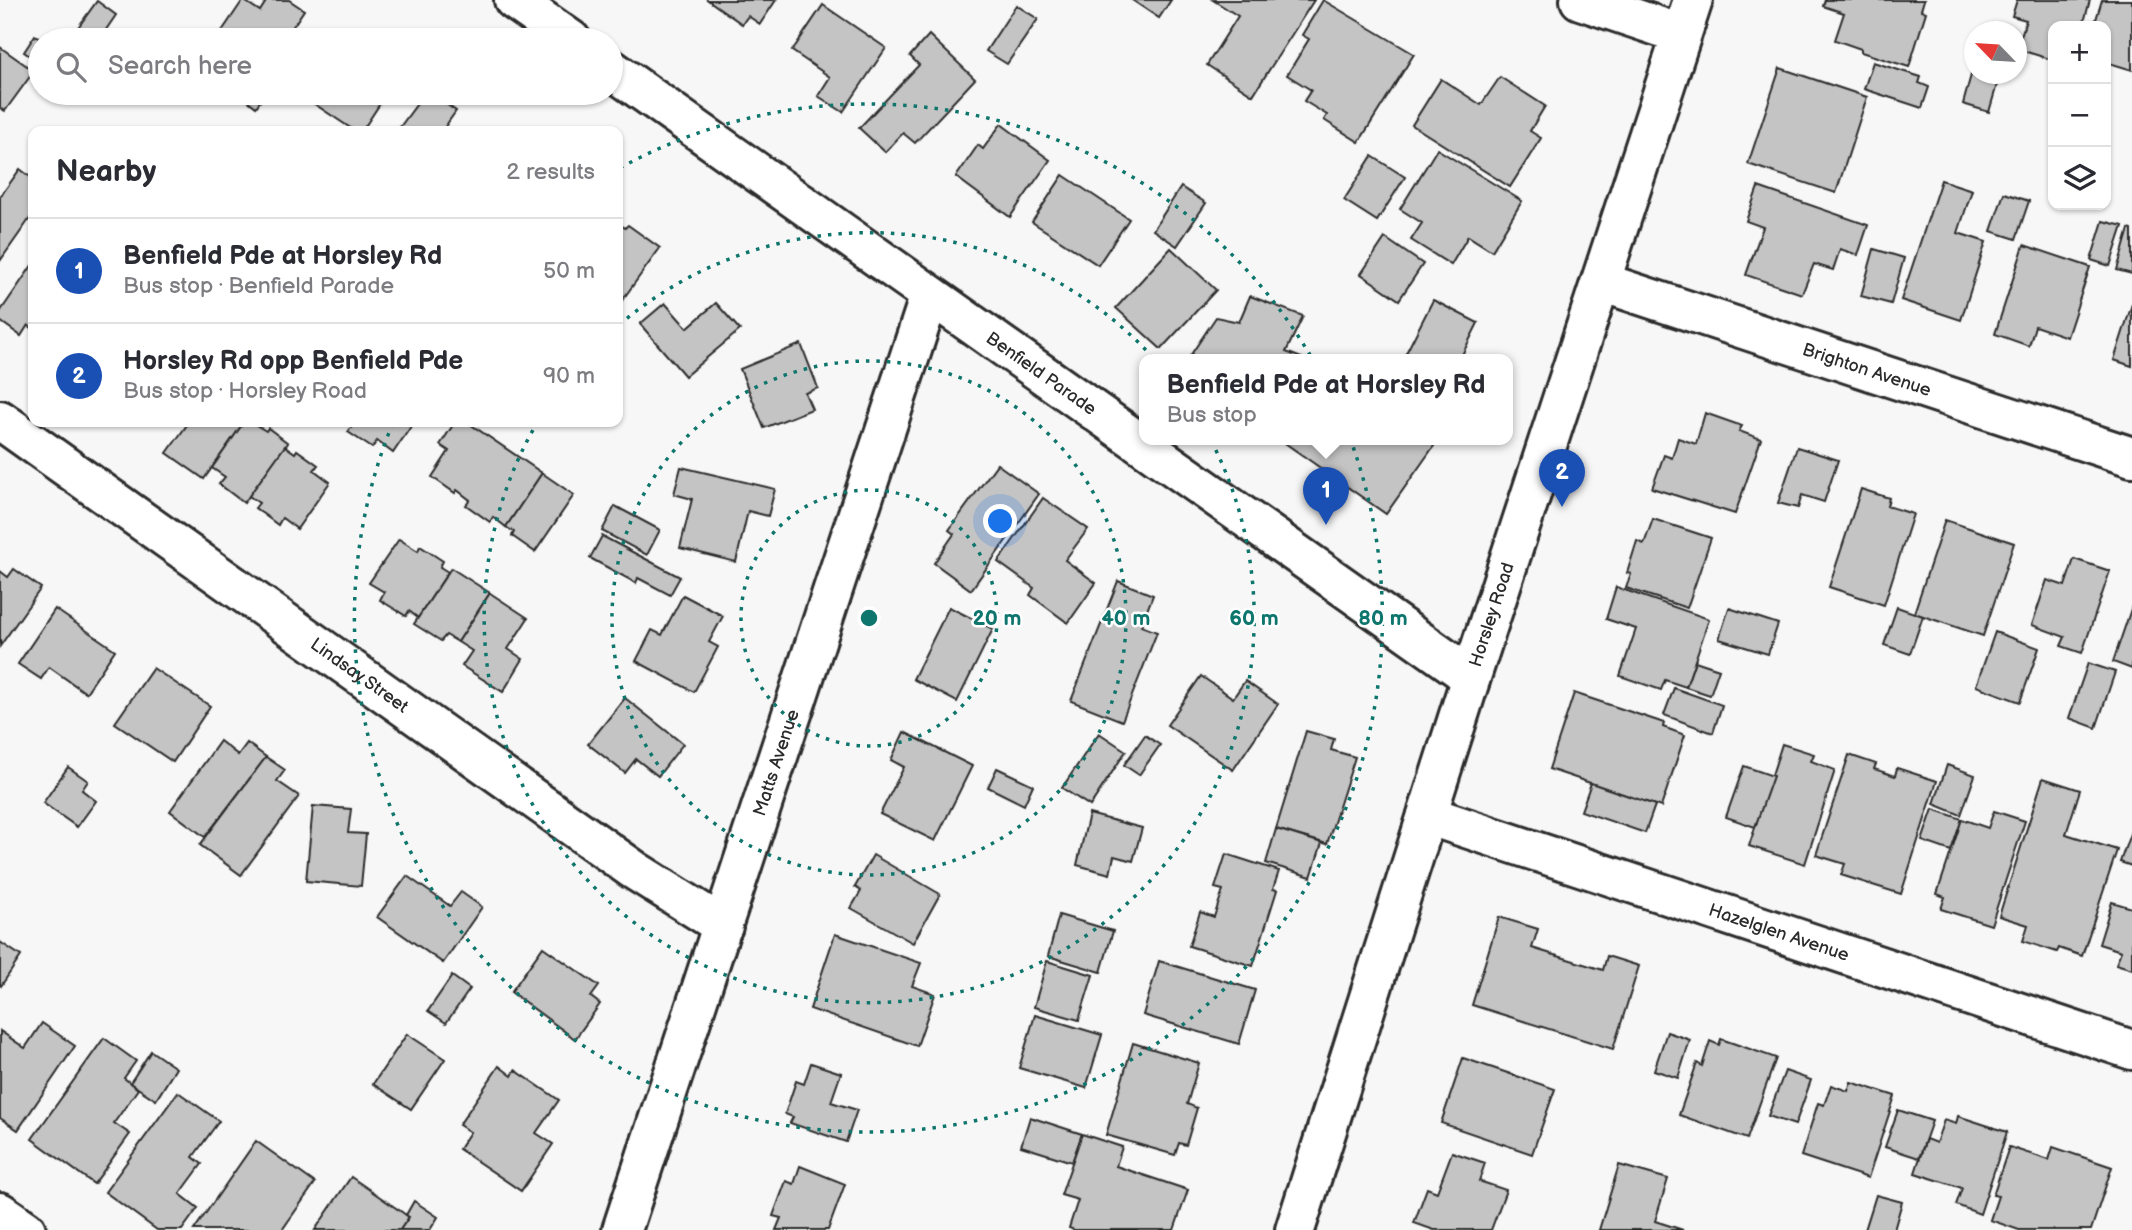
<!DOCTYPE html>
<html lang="en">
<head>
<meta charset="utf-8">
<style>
  :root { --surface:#fff; --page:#f7f7f7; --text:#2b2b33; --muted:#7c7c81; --line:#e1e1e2; --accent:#0f766e }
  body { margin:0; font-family:"Balsamiq Sans",sans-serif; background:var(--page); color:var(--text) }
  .controls { position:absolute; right:21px; top:21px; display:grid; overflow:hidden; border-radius:14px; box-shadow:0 2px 5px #0004 }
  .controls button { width:63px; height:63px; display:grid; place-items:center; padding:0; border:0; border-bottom:2px solid var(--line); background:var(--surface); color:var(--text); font:35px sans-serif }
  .compass { position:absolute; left:1964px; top:21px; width:63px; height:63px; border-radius:50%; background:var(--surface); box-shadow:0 2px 5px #0004; rotate:295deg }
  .you { position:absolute; left:1001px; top:522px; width:24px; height:24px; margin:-18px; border:5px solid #fff; border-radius:50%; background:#1a73e8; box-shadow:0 0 0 10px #1a73e833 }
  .badge { display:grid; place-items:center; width:46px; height:46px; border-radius:50%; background:var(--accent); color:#fff; font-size:23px; font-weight:700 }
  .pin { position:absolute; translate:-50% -58px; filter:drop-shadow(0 2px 4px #0008) }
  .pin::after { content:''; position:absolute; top:37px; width:24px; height:21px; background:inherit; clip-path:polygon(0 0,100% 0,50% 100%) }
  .popup { position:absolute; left:1139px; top:354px; width:374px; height:91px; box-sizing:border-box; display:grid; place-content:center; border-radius:14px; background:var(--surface); filter:drop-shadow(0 2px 5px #0005); font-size:23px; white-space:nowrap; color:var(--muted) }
  .popup b { font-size:26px; color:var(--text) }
  .popup::after { content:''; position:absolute; left:50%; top:100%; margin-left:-14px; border:14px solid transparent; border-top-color:var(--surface) }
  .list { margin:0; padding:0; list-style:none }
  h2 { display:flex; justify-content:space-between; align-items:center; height:91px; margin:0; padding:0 28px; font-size:30px }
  h2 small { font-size:23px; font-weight:400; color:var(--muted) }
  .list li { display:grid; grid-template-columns:46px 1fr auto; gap:21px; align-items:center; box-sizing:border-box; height:105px; padding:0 28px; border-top:2px solid var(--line) }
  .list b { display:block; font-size:26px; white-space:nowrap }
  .list p { margin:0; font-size:23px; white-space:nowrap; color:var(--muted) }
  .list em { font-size:23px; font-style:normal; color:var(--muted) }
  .icon { flex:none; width:38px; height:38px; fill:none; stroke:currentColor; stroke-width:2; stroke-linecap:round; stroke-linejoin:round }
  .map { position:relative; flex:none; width:2132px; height:1230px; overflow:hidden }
  .search { position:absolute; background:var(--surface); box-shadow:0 2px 5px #0004; left:28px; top:28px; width:595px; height:77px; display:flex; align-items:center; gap:18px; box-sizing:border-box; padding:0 24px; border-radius:38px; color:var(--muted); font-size:26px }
  .panel { position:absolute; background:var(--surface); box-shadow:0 2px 5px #0004; left:28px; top:126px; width:595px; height:301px; border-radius:14px }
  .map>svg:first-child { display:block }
  .building { fill:#c4c4c4; stroke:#2b2b2b; stroke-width:2 }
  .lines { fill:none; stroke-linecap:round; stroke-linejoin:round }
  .minor-casing { stroke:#2b2b2b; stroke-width:44 }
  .minor { stroke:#fff; stroke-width:38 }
  .ring { fill:none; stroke:#0f766e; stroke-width:3.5; stroke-dasharray:3.5 7 }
  .labels { text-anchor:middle; stroke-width:5; stroke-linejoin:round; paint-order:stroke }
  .street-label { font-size:18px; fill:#2b2b2b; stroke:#fff }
  .centre { fill:#0f766e; stroke:#fff; stroke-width:3.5 }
  .ring-label { font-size:21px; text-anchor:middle; font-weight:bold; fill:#0f766e; stroke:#fff; stroke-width:5; stroke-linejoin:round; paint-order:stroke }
</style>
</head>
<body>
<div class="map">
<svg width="2132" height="1230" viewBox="0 0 2132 1230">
  <rect width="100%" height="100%" fill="#f7f7f7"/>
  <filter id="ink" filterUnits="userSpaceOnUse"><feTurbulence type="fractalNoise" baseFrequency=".0143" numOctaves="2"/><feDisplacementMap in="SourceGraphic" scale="14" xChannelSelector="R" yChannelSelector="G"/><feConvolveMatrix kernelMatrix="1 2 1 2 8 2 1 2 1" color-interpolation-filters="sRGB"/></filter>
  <g filter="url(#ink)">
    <!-- building -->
    <g class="building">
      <path d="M243 0 260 11 267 0H289L304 10 284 40H223L218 37Z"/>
      <path d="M708 0H776L760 24 748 16 742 24Z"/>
      <path d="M1132 0H1171L1159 18Z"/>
      <path d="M1213 0H1314L1253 95 1207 65 1238 16Z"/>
      <path d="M1323 0 1414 54 1359 142 1324 120 1327 115 1304 101 1311 90 1287 75 1309 39 1302 35Z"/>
      <path d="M1825 0H1924L1921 10 1926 12 1909 67 1861 52V49L1835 40 1844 13 1823 6Z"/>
      <path d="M2017 0H2090L2083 26H2053V60L2017 49 2026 20 2012 16Z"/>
      <path d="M2102 0H2132V70L2106 62V26H2094Z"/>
      <path d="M97 1 116 15 99 40H69Z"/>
      <path d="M823 5 886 48 843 112 818 96 830 77 792 51Z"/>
      <path d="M1016 5 1038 19 1007 64 986 51Z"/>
      <path d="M35 35 43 40H40V63L24 52Z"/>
      <path d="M929 35 975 79 915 143 903 133 885 152 859 128 919 65 910 56Z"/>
      <path d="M0 47 34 71 5 111 0 108Z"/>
      <path d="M1873 62 1921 77 1919 83 1929 87 1922 108 1864 89Z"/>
      <path d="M1974 64V74H2000L1989 112 1963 104Z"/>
      <path d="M1780 68 1867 97 1836 193 1748 164Z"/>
      <path d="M1500 77 1545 106 1530 131 1541 138 1510 187 1412 125 1441 79 1481 105Z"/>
      <path d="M238 93H266L256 107Z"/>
      <path d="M298 93H387L362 131H355Z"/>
      <path d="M425 93H430L456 111 442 131H397Z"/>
      <path d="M1001 124 1050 160 1010 217 956 177 978 145 983 149Z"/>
      <path d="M1437 149 1522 201 1492 251 1468 236 1451 265 1411 240 1422 223 1400 209Z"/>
      <path d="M1372 156 1405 177 1377 221 1344 200Z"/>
      <path d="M20 169 33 179V214L0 261V197Z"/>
      <path d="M1063 175 1129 219 1098 265 1032 222Z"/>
      <path d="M1941 180 1972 190 1958 233 1986 242 1961 320 1901 300Z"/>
      <path d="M1181 187 1206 203 1177 246 1153 230Z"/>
      <path d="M1758 187 1868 225 1858 255 1840 249 1833 270 1814 264 1802 294 1746 275 1763 227 1746 221Z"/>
      <path d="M2004 193 2029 201 2016 239 1991 231Z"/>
      <path d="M2103 221 2123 226 2110 266 2091 260Z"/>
      <path d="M618 223 625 228 628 225 660 248 618 306Z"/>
      <path d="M2129 229 2132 230V274L2117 270Z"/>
      <path d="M1385 238 1423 264 1399 300 1361 274Z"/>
      <path d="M2024 245 2090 267 2067 337 2035 326 2029 346 1995 334Z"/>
      <path d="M1171 248 1216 290 1161 349 1116 308Z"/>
      <path d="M1874 249 1904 258 1891 304 1861 296Z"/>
      <path d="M33 264V329L28 325 21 336 0 321V312Z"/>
      <path d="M1250 296 1303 316 1286 352 1304 359H1188L1216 317 1239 322Z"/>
      <path d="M1433 300 1478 323 1460 359H1403Z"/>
      <path d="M665 303 687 328 716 303 740 330 685 376 640 324Z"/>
      <path d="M2132 304V366L2114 360Z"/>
      <path d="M801 344 818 388 805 393 812 409 764 428 740 369Z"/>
      <path d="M1705 413 1742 426 1739 431 1761 439 1735 514 1652 488 1664 455 1672 458 1678 438 1696 444Z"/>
      <path d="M189 422H244L204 479 167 453Z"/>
      <path d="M244 422H251L266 431 268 428 288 443 244 503 219 484 225 477 212 468Z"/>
      <path d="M348 422H414L393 453 377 441 372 448 348 432 353 425Z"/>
      <path d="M455 422H467L542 473 506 527 493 517 490 522 466 505 470 500 457 490 455 493 432 477 449 451 440 445Z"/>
      <path d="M1283 439H1431L1436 443 1386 514 1282 441Z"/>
      <path d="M285 446 295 453 297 450 318 465 314 470 330 482 297 529 282 518 278 525 255 508 259 503 249 496Z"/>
      <path d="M1797 447 1838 460 1824 502 1802 495 1798 508 1778 503Z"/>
      <path d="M997 464 1039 494 971 590 934 563 954 534 949 530Z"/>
      <path d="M681 467 775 489 768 516 748 511 736 562 680 548 692 499 674 494Z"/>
      <path d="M542 473 574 495 535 552 512 536 514 532 506 527Z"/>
      <path d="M1861 489 1889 498 1887 506 1913 514 1884 605 1829 587Z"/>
      <path d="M1043 498 1088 529 1065 560 1096 583 1068 623 1030 595 1034 588 998 562Z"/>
      <path d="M615 506 660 530 647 555 602 531Z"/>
      <path d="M1653 519 1711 538 1687 608 1626 588 1631 574 1627 573 1637 541 1644 544Z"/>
      <path d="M1945 520 2014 543 1983 636 1914 613Z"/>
      <path d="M602 536 680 577 670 595 638 578 636 583 590 558Z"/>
      <path d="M399 539 418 551 420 546 443 561 440 567 448 572 418 618 409 611 406 616 380 600 384 592 369 583Z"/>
      <path d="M2074 559 2110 571 2082 653 2061 646 2065 637 2032 625 2047 580 2065 586Z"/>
      <path d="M451 568 490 593 458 642 446 635 441 641 414 624Z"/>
      <path d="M14 569 41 588 0 646V571L8 577Z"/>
      <path d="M1118 581 1153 595 1141 626 1157 632 1122 721 1071 701Z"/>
      <path d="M1616 587 1709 619 1686 687 1665 680 1661 690 1620 676 1636 629 1606 619Z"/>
      <path d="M490 593 528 618 508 649 523 659 503 692 462 666 472 651 458 642Z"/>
      <path d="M683 595 723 616 709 642 718 647 694 692 636 661 652 630 662 635Z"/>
      <path d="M2132 606V669L2113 662Z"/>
      <path d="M949 607 993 629 957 702 913 679Z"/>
      <path d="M1897 607 1923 616 1910 654 1884 645Z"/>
      <path d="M1729 608 1778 624 1768 654 1719 639Z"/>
      <path d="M55 609 115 650 86 693 49 667 41 679 18 664Z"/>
      <path d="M1995 632 2039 648 2020 702 1976 686Z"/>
      <path d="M1695 661 1719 669 1710 695 1686 687Z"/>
      <path d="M2088 663 2115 672 2096 728 2069 718Z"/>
      <path d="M153 668 210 706 173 762 115 723Z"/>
      <path d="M1201 676 1233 698 1245 681 1278 704 1233 770 1167 725Z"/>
      <path d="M1674 688 1722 705 1713 733 1664 715Z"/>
      <path d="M1574 693 1664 723 1663 727 1685 735 1661 807 1549 769Z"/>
      <path d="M625 698 683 744 658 776 636 759 625 773 588 744Z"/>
      <path d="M1306 731 1334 739 1331 750 1355 757 1327 844 1276 829Z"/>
      <path d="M904 732 972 766 935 841 880 814 904 767 891 760Z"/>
      <path d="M1099 733 1126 751 1090 806 1062 788Z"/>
      <path d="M1145 735 1160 745 1139 775 1124 765Z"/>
      <path d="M220 741 238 755 247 743 266 757 205 837 170 811Z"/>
      <path d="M1782 744 1814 754 1811 761 1835 770 1805 864 1749 846Z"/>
      <path d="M1849 755 1876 764 1874 769 1895 776 1897 768 1937 781 1901 894 1841 875 1845 864 1816 855Z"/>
      <path d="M266 757 285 770 277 781 299 796 241 875 200 845Z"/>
      <path d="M1947 765 1975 775 1961 815 1934 804Z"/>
      <path d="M1744 766 1773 776 1755 827 1726 817Z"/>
      <path d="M68 767 88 781 82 790 96 801 77 827 43 803Z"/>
      <path d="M997 768 1033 785 1024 805 988 787Z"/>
      <path d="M2043 778 2080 790 2066 834 2117 850 2082 956 2059 948 2057 952 2023 941 2028 925 1999 916Z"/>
      <path d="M1591 783 1655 805 1645 833 1581 811Z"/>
      <path d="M313 806 351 809 348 833 366 834 361 886 306 881Z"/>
      <path d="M1933 809 1962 819 1951 851 1922 841Z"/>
      <path d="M1994 811 2025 821 1991 925 1941 909 1945 897 1937 894 1962 819 1988 828Z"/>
      <path d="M1089 814 1142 828 1133 861 1114 856 1110 874 1077 865Z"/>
      <path d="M2132 828V866L2120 862Z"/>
      <path d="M1276 829 1322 843 1311 877 1266 863Z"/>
      <path d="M1226 854 1279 871 1273 889 1277 890 1253 966 1189 946 1200 912 1214 917 1223 890 1215 888Z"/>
      <path d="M873 855 940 894 913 943 851 908 861 891 855 887Z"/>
      <path d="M407 876 450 906 461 892 482 907 443 963 377 917Z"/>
      <path d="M2112 902 2132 908V969L2116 964 2121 951 2099 944Z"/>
      <path d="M1059 915 1113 931 1101 972 1048 956Z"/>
      <path d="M1499 917 1538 929 1532 948 1603 970 1607 956 1639 966 1613 1049 1472 1005Z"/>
      <path d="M835 934 921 963 912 986 935 994 917 1046 810 1009Z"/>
      <path d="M0 942 21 956 1 986 0 985Z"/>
      <path d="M543 947 599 986 591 997 600 1004 575 1039 511 992Z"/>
      <path d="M1047 961 1093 975 1079 1020 1034 1007Z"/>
      <path d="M1159 961 1255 990 1239 1044 1143 1015Z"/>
      <path d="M452 976 470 989 446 1023 428 1011Z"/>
      <path d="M1035 1015 1102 1035 1086 1088 1019 1068Z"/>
      <path d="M42 1023 75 1046 18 1130 0 1118V1031L25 1048Z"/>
      <path d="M1667 1032 1690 1040 1678 1078 1654 1070Z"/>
      <path d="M407 1034 445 1059 411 1109 373 1084Z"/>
      <path d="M104 1038 136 1061 124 1078 138 1089 114 1123 130 1134 94 1184 32 1139Z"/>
      <path d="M1721 1039 1776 1058 1747 1139 1679 1115 1697 1063 1702 1066 1710 1041 1719 1045Z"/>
      <path d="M1133 1043 1199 1063 1187 1104 1197 1108 1186 1145 1179 1143 1175 1155 1106 1135Z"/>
      <path d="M151 1051 176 1068 156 1100 130 1083Z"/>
      <path d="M1463 1058 1555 1089 1532 1154 1441 1123Z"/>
      <path d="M811 1063 841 1073 831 1102 857 1110 846 1142 790 1123 793 1117 785 1114 796 1081 804 1084Z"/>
      <path d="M499 1066 512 1076 515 1070 559 1100 536 1133 553 1144 521 1191 459 1149 470 1132 459 1125Z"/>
      <path d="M1785 1071 1811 1080 1795 1125 1768 1116Z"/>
      <path d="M1851 1082 1895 1096 1868 1178 1801 1156 1818 1103 1824 1105 1831 1085 1848 1091Z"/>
      <path d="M178 1092 219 1121 193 1157 202 1164 180 1194 198 1208 182 1230H157L105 1192Z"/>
      <path d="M1898 1110 1932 1121 1919 1158 1885 1147Z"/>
      <path d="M1958 1116 2007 1132 1980 1214 1956 1205 1962 1188 1915 1173 1926 1139 1936 1143 1944 1120 1956 1124Z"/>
      <path d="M1030 1117 1082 1134 1072 1162 1021 1146Z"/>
      <path d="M1082 1134 1122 1147 1116 1166 1188 1190 1174 1230H1074L1069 1228 1078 1200 1061 1195Z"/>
      <path d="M256 1141 315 1183 282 1230H194Z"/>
      <path d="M2009 1147 2049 1160 2053 1147 2112 1167 2091 1230H2019L1990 1220 1998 1196 1993 1195Z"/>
      <path d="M1452 1152 1485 1163 1479 1181 1506 1190 1491 1230H1434L1414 1223 1427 1188 1437 1192Z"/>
      <path d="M1619 1165 1668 1179 1655 1221 1683 1230H1599Z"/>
      <path d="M800 1166 845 1184 828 1230H776L781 1218 773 1216 786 1181 794 1184Z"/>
      <path d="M351 1177 409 1217 400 1230H315Z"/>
      <path d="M1876 1195 1902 1202 1894 1230H1865Z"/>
      <path d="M414 1201 438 1217 430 1230H400L409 1217 406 1215Z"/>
    </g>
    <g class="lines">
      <defs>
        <g id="minor">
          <path d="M514 0 571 40"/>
          <path d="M1580 0 1681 34"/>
          <path id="s1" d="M611 69 1471 677"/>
          <path id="s2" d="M1601 282 2132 457"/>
          <path id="s3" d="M0 420 634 870 723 926"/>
          <path id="s4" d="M1427 815 2132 1050"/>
          <path d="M0 1212 26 1230"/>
          <path id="s5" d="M622 1230 930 295"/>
          <path id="s6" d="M1295 1230 1471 677 1693 0"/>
        </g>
      </defs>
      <!-- minor casing -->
      <use href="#minor" class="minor-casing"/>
      <!-- minor -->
      <use href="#minor" class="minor"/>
    </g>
  </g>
  <!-- distance rings -->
  <g class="ring">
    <circle cx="869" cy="618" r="128"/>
    <circle cx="869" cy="618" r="257"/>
    <path d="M619 325A385 385 0 1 1 537 423"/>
    <path d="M620 168A514 514 0 1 1 392 425"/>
  </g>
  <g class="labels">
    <!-- street labels -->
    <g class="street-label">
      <text dy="6" stroke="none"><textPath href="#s2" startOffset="280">Brighton Avenue</textPath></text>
      <text dy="6" stroke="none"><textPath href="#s1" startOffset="527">Benfield Parade</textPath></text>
      <text dy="6" stroke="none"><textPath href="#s6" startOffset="646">Horsley Road</textPath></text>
      <text dy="6" stroke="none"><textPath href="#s3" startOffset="441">Lindsay Street</textPath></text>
      <text dy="6" stroke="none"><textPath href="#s5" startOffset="492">Matts Avenue</textPath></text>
      <text dy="6" stroke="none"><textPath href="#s4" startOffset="371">Hazelglen Avenue</textPath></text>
    </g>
  </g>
  <circle cx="869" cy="618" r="10" class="centre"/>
  <g class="ring-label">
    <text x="997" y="625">20 m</text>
    <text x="1126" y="625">40 m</text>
    <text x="1254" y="625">60 m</text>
    <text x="1383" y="625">80 m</text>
  </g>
</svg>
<div class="controls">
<button>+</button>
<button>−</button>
<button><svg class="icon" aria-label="layers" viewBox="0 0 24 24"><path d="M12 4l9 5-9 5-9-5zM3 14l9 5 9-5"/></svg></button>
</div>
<svg class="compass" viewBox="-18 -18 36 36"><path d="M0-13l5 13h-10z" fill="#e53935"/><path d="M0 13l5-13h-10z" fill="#7c7c81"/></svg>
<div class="you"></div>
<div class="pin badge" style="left:1326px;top:525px;background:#1a4fb4">1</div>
<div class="popup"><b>Benfield Pde at Horsley Rd</b>Bus stop</div>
<div class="pin badge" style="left:1562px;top:507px;background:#1a4fb4">2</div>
<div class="search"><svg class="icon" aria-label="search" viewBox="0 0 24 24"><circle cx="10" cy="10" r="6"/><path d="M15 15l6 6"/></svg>Search here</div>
<section class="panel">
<h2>Nearby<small>2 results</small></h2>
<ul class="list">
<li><span class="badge" style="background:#1a4fb4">1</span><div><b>Benfield Pde at Horsley Rd</b><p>Bus stop · Benfield Parade</p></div><em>50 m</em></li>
<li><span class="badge" style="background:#1a4fb4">2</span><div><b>Horsley Rd opp Benfield Pde</b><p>Bus stop · Horsley Road</p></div><em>90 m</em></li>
</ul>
</section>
</div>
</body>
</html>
